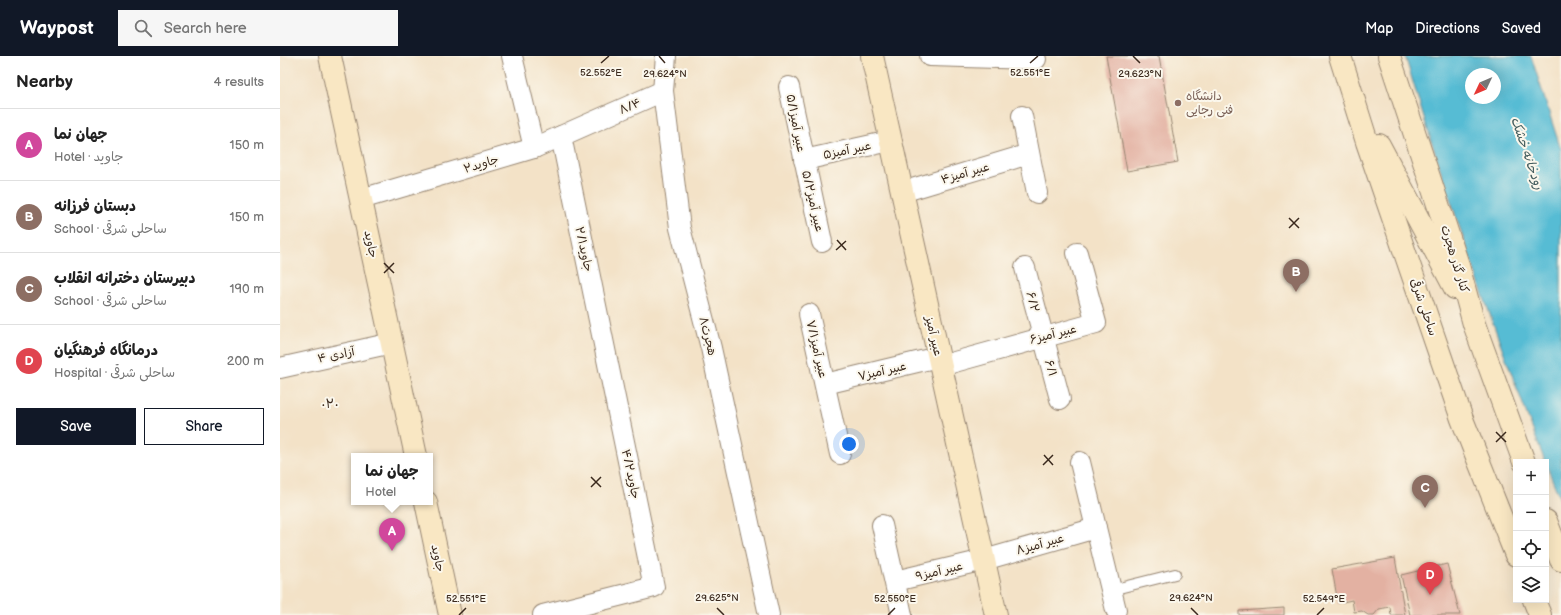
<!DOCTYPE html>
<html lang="en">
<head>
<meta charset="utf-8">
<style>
  :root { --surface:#fff; --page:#f6f6f6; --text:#222; --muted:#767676; --line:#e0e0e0; --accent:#111827 }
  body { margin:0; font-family:"Balsamiq Sans","Playpen Sans Arabic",sans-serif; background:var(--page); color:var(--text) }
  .controls { position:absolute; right:12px; bottom:12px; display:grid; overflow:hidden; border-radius:0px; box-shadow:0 4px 16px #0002 }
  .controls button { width:36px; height:36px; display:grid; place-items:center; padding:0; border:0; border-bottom:1px solid var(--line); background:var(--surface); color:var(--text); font:20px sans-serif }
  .compass { position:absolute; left:1185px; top:12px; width:36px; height:36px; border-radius:50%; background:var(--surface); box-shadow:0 4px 16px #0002; rotate:226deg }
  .you { position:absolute; left:569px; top:388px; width:14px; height:14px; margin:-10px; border:3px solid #fff; border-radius:50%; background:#1a73e8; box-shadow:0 0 0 6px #1a73e833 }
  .badge { display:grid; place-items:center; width:26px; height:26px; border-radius:50%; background:var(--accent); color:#fff; font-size:13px; font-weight:700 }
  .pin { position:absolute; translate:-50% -33px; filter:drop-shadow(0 1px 2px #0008) }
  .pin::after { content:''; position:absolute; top:21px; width:14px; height:12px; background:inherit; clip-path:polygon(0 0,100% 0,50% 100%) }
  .popup { position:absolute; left:71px; top:397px; width:82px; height:52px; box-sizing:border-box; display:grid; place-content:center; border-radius:0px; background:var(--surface); filter:drop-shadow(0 1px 3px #0005); font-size:13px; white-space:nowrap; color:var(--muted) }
  .popup b { font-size:15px; color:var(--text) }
  .popup::after { content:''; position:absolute; left:50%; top:100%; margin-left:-8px; border:8px solid transparent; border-top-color:var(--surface) }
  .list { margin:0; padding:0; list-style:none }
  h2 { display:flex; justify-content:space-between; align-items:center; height:52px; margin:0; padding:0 16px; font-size:17px }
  h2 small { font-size:13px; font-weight:400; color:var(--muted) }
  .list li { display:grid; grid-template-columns:26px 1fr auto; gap:12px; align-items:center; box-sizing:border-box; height:72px; padding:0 16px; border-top:1px solid var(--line) }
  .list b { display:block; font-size:15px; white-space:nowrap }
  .list p { margin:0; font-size:13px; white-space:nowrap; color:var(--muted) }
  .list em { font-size:13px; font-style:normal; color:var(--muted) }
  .actions { display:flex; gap:8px; padding:12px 16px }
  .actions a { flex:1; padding:9px 0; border:1px solid var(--accent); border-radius:0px; text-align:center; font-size:14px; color:var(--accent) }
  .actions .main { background:var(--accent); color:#fff }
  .icon { flex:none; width:22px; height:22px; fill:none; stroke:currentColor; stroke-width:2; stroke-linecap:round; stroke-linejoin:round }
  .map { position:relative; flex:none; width:1281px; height:559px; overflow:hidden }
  header { display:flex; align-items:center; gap:24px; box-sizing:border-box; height:56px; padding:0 20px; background:var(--accent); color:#fff }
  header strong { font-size:19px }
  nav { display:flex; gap:22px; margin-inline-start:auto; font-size:14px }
  .search { width:280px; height:36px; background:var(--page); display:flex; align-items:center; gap:10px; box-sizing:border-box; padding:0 14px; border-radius:0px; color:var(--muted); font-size:15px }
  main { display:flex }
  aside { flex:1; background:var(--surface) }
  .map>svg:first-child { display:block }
  .water { fill:#56bcd4; stroke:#487379; fill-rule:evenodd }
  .building { fill:#e3b1a2 }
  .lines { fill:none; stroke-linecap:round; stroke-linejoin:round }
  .lane-casing { stroke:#978672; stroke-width:12 }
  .street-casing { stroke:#978672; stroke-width:22 }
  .secondary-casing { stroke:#978672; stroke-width:24 }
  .lane { stroke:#fff; stroke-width:10 }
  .street { stroke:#fff; stroke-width:20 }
  .secondary { stroke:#f9e7c3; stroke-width:22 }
  .ticks { fill:none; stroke:#3b2a1e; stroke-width:1.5 }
  .education-dot { fill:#8d6e63; stroke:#fbf7ec; stroke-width:1.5 }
  .labels { text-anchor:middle; stroke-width:4; stroke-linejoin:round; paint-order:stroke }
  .education-label { font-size:12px; fill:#785e54; stroke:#fbf7ec; text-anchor:start }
  .street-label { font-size:12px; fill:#3b2a1e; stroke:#fbf7ec }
  .water-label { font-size:13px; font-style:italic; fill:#445d5e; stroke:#fbf7ec }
  .neighbourhood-label { font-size:13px; fill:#3b2a1e; stroke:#fbf7ec }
  .ticks-label { font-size:10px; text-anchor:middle; fill:#3b2a1e; stroke:#fbf7ec; stroke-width:4; stroke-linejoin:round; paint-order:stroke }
</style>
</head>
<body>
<header>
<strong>Waypost</strong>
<div class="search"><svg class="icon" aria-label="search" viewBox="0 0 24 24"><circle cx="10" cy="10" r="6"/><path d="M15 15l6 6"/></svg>Search here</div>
<nav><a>Map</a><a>Directions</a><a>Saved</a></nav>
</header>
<main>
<aside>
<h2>Nearby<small>4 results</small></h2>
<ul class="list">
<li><span class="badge" style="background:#d1479c">A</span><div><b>جهان نما</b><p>Hotel · جاوید</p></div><em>150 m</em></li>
<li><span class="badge" style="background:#8d6e63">B</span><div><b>دبستان فرزانه</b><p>School · ساحلی شرقی</p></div><em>150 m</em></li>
<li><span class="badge" style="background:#8d6e63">C</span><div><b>دبیرستان دخترانه انقلاب</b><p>School · ساحلی شرقی</p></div><em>190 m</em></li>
<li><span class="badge" style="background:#e0444e">D</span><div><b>درمانگاه فرهنگیان</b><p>Hospital · ساحلی شرقی</p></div><em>200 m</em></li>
</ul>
<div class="actions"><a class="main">Save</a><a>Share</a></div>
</aside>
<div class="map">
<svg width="1281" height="559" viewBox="0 0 1281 559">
  <rect width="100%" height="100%" fill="#fbf7ec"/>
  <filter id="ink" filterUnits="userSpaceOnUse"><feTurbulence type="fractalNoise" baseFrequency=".025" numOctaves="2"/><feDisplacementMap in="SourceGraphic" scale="8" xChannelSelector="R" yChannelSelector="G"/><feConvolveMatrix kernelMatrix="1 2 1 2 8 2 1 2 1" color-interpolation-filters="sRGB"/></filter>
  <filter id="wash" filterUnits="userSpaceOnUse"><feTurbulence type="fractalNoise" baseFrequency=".012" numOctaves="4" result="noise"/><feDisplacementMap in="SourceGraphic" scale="16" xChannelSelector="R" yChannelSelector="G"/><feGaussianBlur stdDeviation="0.9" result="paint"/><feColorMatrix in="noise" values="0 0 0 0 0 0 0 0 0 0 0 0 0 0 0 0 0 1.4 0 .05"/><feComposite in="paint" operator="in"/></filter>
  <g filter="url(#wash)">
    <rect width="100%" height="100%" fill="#f3e2c7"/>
    <!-- water -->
    <path class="water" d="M1125 0H1251L1281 94V446C1223 301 1170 151 1125 0ZM1191 18H1215V42H1191Z"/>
    <g id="blocks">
      <!-- building -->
      <g class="building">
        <path d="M826 0H879L898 106 847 115Z"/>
        <path d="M1115 502 1125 559H1111L1110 551 1099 553 1094 559H1088L1082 555 1074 556 1072 544 1058 547 1052 513Z"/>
        <path d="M1167 508 1180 559H1130L1121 519Z"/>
        <path d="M1004 552V559H959V555Z"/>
      </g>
    </g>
  </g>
  <g filter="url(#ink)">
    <use href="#blocks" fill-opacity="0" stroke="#978672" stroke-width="1"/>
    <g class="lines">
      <defs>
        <path id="lane" d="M831 534 895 518"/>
        <g id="street">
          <path d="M232 0 254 92"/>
          <path d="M386 0 383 35 400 172 431 292 489 559"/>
          <path d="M650 0 756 3"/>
          <path d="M509 31 542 186"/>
          <path d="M742 60 757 137"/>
          <path d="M524 104 610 85"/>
          <path d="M622 136 749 98"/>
          <path d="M81 143 254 92 383 35"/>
          <path d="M745 212 780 343"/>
          <path d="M529 258 560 398"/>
          <path d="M660 310 816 267 797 197"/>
          <path d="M0 312 112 287"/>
          <path d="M545 328 658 301"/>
          <path d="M800 406 836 554"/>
          <path d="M602 469 622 559"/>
          <path d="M615 525 704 504 816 472"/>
          <path d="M263 559 374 531 281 80"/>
        </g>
        <g id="secondary">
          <path d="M50 0 136 400"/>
          <path d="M592 0 716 559"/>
          <path d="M1060 0 1087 86 1182 363 1236 499"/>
          <path d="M1109 0 1177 206 1194 268 1244 406"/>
          <path d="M1099 89 1175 232"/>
          <path d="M146 446 170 559"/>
          <path d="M1266 465 1281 504"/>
          <path d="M1254 544 1260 559"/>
        </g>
      </defs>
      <!-- lane casing -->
      <use href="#lane" class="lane-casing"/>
      <!-- street casing -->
      <use href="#street" class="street-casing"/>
      <!-- secondary casing -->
      <use href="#secondary" class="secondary-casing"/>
      <!-- lane -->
      <use href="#lane" class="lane"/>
      <!-- street -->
      <use href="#street" class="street"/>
      <!-- secondary -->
      <use href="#secondary" class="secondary"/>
    </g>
  </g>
  <!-- ticks -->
  <path class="ticks" d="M379 0 385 7M853 0 860 7M321 7 329 0M750 7 758 0M1009 162 1019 172M1009 172 1019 162M557 184 566 194M556 194 566 185M104 207 114 217M104 217 114 207M1216 376 1226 386M1216 386 1226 376M764 399 773 409M763 409 773 399M311 421 321 431M311 431 321 421M437 552 444 559M911 552 918 559M179 559 186 552M608 559 615 552M1037 559 1044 552"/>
  <!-- markers -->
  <circle class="education-dot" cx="898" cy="47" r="4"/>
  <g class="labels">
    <!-- education labels -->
    <g class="education-label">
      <text x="906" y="44">دانشگاه<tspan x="906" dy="14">فنی رجایی</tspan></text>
    </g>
    <!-- street labels -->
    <g class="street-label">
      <text transform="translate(350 50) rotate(-24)" y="4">۸/۴</text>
      <text transform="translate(516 67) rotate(79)" y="4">۵/۱عبیر آمیز</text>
      <text transform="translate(567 94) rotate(-12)" y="4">۵عبیر آمیز</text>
      <text transform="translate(201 108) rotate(-17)" y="4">۲جاوید</text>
      <text transform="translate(685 117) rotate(-16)" y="4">۴عبیر آمیز</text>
      <text transform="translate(533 145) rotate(77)" y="4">۵/۲عبیر آمیز</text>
      <text transform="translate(91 188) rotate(78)" y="4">جاوید</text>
      <text transform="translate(304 193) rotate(78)" y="4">۲/۱جاوید</text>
      <text transform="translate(1175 203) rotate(73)" y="4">کنار گذر هجرت</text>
      <text transform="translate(753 246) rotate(76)" y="4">۶/۲</text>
      <text transform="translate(1144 251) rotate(71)" y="4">ساحلی شرقی</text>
      <text transform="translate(773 278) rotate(-14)" y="4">۶عبیر آمیز</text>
      <text transform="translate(428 280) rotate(76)" y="4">هجرت۸</text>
      <text transform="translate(654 280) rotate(77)" y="4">عبیر آمیز</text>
      <text transform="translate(537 293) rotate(77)" y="4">۷/۱عبیر آمیز</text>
      <text transform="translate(56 299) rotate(-12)" y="4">۴ آزادی</text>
      <text transform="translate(771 312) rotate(74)" y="4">۶/۱</text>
      <text transform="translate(602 315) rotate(-13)" y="4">۷عبیر آمیز</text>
      <text transform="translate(351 418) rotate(78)" y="4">۴/۲جاوید</text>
      <text transform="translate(760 488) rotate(-16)" y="4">۸عبیر آمیز</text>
      <text transform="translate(158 502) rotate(78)" y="4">جاوید</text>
      <text transform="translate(659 515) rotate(-14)" y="4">عبیر آمیز۹</text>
    </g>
    <!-- water labels -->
    <g class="water-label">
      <text transform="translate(1248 97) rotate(71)" y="5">رودخانه خشک</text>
    </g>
    <!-- neighbourhood labels -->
    <g class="neighbourhood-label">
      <text x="50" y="352">۰۲۰</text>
    </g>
  </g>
  <g class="ticks-label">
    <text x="321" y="20">52.552°E</text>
    <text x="750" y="20">52.551°E</text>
    <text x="385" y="21">29.624°N</text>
    <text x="860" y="21">29.623°N</text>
    <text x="437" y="545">29.625°N</text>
    <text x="911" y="545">29.624°N</text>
    <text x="186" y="546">52.551°E</text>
    <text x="615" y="546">52.550°E</text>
    <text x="1044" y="546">52.549°E</text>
  </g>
</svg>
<div class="controls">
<button>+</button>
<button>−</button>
<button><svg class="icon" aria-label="locate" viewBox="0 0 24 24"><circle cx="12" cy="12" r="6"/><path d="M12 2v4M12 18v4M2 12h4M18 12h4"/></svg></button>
<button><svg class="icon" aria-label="layers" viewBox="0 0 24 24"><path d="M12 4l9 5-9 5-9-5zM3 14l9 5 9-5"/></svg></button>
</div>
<svg class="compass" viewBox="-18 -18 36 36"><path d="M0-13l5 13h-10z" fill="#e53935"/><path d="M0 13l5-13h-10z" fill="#767676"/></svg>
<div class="you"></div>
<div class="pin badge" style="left:112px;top:495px;background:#d1479c">A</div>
<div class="popup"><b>جهان نما</b>Hotel</div>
<div class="pin badge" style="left:1016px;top:236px;background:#8d6e63">B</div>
<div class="pin badge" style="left:1145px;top:452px;background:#8d6e63">C</div>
<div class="pin badge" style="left:1150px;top:539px;background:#e0444e">D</div>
</div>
</main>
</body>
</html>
